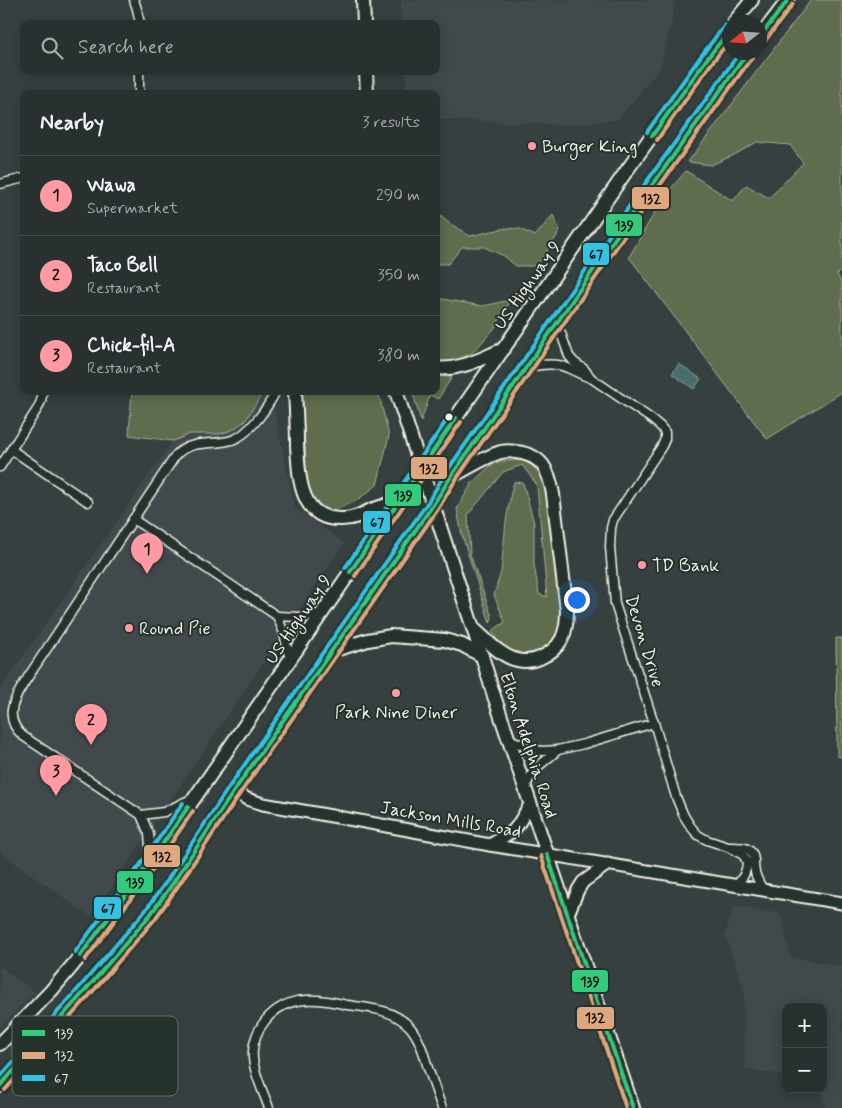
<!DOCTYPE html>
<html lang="en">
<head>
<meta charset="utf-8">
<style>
  :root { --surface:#283030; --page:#343c3c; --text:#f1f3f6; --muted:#a5a9ab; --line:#444b4c; --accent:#ff9aa2 }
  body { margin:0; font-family:Mynerve,sans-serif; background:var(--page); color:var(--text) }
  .controls { position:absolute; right:15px; bottom:15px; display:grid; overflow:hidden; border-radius:10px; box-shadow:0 2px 12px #0003 }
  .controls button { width:45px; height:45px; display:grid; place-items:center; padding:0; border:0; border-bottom:1px solid var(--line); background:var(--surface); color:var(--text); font:25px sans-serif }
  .compass { position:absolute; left:722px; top:15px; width:45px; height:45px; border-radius:50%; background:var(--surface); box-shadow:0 2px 12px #0003; rotate:253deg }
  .you { position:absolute; left:576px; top:599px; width:18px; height:18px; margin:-12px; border:4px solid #fff; border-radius:50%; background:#1a73e8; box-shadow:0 0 0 8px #1a73e833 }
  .badge { display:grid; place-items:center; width:32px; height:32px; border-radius:50%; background:var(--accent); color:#111; font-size:16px; font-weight:700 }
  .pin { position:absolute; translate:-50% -41px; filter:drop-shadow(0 1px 2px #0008) }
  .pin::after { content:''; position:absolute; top:26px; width:18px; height:15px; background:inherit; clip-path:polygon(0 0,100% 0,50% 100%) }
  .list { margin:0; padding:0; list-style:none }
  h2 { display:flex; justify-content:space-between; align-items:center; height:65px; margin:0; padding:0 20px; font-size:21px }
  h2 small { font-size:16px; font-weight:400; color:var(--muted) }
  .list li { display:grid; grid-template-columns:32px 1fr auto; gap:15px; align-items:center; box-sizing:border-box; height:80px; padding:0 20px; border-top:1px solid var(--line) }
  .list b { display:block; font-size:19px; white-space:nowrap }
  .list p { margin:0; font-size:16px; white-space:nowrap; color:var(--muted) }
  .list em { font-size:16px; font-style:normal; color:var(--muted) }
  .icon { flex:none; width:28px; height:28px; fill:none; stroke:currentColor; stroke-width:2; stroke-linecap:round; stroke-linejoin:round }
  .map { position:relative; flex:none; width:842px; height:1108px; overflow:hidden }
  .search { position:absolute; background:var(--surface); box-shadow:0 2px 12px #0003; left:20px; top:20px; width:420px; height:55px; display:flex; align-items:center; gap:12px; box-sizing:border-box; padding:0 18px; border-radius:10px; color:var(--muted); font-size:19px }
  .panel { position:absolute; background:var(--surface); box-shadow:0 2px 12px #0003; left:20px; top:90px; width:420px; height:305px; border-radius:10px }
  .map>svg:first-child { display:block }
  .built { fill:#424a4e }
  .green { fill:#5f6c4d; stroke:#aaae9a }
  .water { fill:#496d6d; stroke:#8da29e }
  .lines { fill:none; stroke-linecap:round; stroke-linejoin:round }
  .minor-casing { stroke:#f4f1e8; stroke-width:11 }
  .secondary-casing { stroke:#f4f1e8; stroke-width:15 }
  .primary-casing { stroke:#f4f1e8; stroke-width:16 }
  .trunk-casing { stroke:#f4f1e8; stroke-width:16 }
  .minor { stroke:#26332d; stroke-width:8 }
  .secondary { stroke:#26332d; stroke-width:11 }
  .primary { stroke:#26332d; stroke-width:12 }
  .trunk { stroke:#26332d; stroke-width:12 }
  .bus-1-casing { stroke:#26332d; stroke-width:8 }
  .bus-2-casing { stroke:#26332d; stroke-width:8 }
  .bus-3-casing { stroke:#26332d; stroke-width:8 }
  .bus-1 { stroke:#33ca7d; stroke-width:4 }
  .bus-2 { stroke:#dfa77e; stroke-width:4 }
  .bus-3 { stroke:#33c2e2; stroke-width:4 }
  .poi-dot { fill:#ff9aa2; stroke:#26332d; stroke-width:2 }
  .bus-dot { fill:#f4f1e8; stroke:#26332d; stroke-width:2 }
  .labels { text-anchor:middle; stroke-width:4; stroke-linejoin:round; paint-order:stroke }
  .poi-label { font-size:18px; fill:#f4f1e8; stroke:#26332d; text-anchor:start }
  .street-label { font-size:18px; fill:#f4f1e8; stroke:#26332d }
  .key { fill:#26332d; stroke:#646c65; stroke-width:1 }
  .key-label { font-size:14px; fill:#f4f1e8 }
  .line-badge { stroke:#26332d; stroke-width:2 }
  .pale-badge-label { font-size:14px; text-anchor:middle; font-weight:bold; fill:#111 }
</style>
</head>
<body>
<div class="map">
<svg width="842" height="1108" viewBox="0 0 842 1108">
  <rect width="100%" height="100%" fill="#364040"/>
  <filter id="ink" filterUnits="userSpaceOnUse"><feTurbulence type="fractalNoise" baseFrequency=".02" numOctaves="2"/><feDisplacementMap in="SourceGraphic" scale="10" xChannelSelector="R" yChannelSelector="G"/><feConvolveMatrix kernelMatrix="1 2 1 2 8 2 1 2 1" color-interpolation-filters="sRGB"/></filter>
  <g filter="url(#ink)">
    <!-- built -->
    <g class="built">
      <path d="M401 0H674L673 15 660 68 617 120 565 125 436 119V94H407L405 71H436V24H401Z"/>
      <path d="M264 391H270L295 508 344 543 91 917 0 852V690L173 441 190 434H219L245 421Z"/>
      <path d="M734 906 781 914 790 957 842 966V1108H825L821 1089H823V1007H786V1076L745 1068 744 988 725 935Z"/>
      <path d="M0 967 35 992 0 1028Z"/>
    </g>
    <!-- green -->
    <g class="green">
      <path d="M811 0H842V271L837 274 842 284V392L767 439 629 257 663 198 686 171 733 201 746 185 769 198 803 163 790 145 757 142 734 155 711 165 688 162Z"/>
      <path d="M436 213 449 223 470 236 506 228 520 229 535 236 553 215 560 231 537 266H516L504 256 484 247H462L448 264H436Z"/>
      <path d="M436 298 483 306 511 300 494 329 472 353 448 364 436 362Z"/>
      <path d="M436 376 452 377 438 399 430 395 421 421 412 391H436Z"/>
      <path d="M132 391H264L245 421 232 430 219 434H190L173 441 129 435Z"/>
      <path d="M302 391H378L389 436 377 485 356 501 334 511 322 507 312 500 307 485Z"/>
      <path d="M520 460C538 466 544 475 548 493L560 612 559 628 553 640 537 652 523 654 509 649 497 641 492 631 505 622 494 595 501 572 506 521 511 493 514 482 523 483 534 523V565L539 594 547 597 537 485 522 465 503 472 468 515 470 554 492 617 490 623 462 535 457 509 472 483 490 466 503 461Z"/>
      <path d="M836 638H842V757L837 756Z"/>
    </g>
    <!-- water -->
    <path class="water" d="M679 364 701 379 694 389 672 374Z"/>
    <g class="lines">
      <defs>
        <g id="minor">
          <path d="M134 0 137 9 140 24"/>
          <path d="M139 94V71"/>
          <path d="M0 184 24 178"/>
          <path d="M557 322 569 356 574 362 584 369 591 378"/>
          <path d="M526 367C537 366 547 363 558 365 570 367 579 375 591 378L650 418 660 426 665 432V439L662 446 613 520 611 528 610 547 615 604 654 723 676 797 684 816 691 827 698 835 707 840 728 847 743 855 746 860 747 866 744 875 737 885"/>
          <path d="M12 450 88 502"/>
          <path d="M0 467 38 408 41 401 43 391"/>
          <path d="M133 519 277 616 299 617 321 614"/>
          <path d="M277 616 284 633 290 661"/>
          <path d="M508 738 530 749 542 751 558 750 584 744 654 723"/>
          <path d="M525 787 534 770 558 750"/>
          <path d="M141 815 164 812 191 799"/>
          <path d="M730 847C741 847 753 846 754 860 754 864 754 868 755 872 756 878 760 884 763 890"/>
          <path d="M151 859 149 834 141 815 23 736C0 716 17 694 30 674L176 455C191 439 213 446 232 440 249 435 268 407 276 391"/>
          <path d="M269 1108C264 1094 257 1080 254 1065 247 1033 273 1001 306 1000 319 999 334 1002 347 1005 370 1008 393 1009 410 1027 420 1039 424 1054 428 1068 433 1082 437 1095 442 1108"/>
        </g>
        <g id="secondary">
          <path d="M234 791 247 799 263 804 343 818 490 845 842 903"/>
          <path d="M490 845 513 831 517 826 530 805"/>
          <path d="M568 914 578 890 583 882 608 864"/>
        </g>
        <g id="primary">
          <path d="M363 0 364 24"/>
          <path d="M366 71 367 94"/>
          <path d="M396 391 482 656 494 696 633 1108"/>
        </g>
        <g id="trunk">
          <path d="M734 22 752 0"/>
          <path d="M760 37 788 0"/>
          <path d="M436 368C460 371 482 358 504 349"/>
          <path d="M295 391C296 409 297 427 297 445 299 476 299 521 342 519 353 519 361 515 371 510 381 507 390 504 400 500"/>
          <path d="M452 476C467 469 484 457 501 452 506 451 511 451 516 452 542 455 549 470 553 494L567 611C567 633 562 648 540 658 533 661 525 662 517 660 500 656 487 640 474 629"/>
          <path d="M331 651 368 640 391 636 445 640 462 645 482 656"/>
          <path d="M0 1044 51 991 73 965 94 939 151 861 400 500 421 468 625 173 706 60 730 29"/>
          <path d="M0 1086 83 993 150 915 171 886 234 791 433 505 450 478 640 202 748 52"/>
        </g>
      </defs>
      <!-- minor casing -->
      <use href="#minor" class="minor-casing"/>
      <!-- secondary casing -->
      <use href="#secondary" class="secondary-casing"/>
      <!-- primary casing -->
      <use href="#primary" class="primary-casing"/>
      <!-- trunk casing -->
      <use href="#trunk" class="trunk-casing"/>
      <!-- minor -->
      <use href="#minor" class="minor"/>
      <!-- secondary -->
      <use href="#secondary" class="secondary"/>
      <!-- primary -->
      <use href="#primary" class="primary"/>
      <!-- trunk -->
      <use href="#trunk" class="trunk"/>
      <defs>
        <g id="bus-1">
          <path d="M760 37 788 0"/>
          <path d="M652 136 706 60 730 30"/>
          <path d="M350 572 456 418"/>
          <path d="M547 854 633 1108"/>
          <path d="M80 956 151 861 188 807"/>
          <path d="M0 1086 83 993 150 915 171 886 234 791 433 505 450 478 640 202 748 52"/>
        </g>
        <g id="bus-2">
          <path d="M765 41 793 4"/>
          <path d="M657 140 711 64 730 40"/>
          <path d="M355 576 461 422"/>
          <path d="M541 856 626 1108"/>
          <path d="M85 960 156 865 193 811"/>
          <path d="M5 1090 88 997 155 919 176 889 239 795 438 509 455 481 645 206 753 56"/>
        </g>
        <g id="bus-3">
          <path d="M647 132 701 56 725 25"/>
          <path d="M345 568 451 414"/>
          <path d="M75 952 146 857 183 803"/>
          <path d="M0 1077 78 989 145 911 166 882 229 787 428 502 445 474 635 198 740 52"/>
        </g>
      </defs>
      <!-- bus-1 casing -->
      <use href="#bus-1" class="bus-1-casing"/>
      <!-- bus-2 casing -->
      <use href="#bus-2" class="bus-2-casing"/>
      <!-- bus-3 casing -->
      <use href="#bus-3" class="bus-3-casing"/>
      <!-- bus-1 -->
      <use href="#bus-1" class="bus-1"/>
      <!-- bus-2 -->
      <use href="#bus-2" class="bus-2"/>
      <!-- bus-3 -->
      <use href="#bus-3" class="bus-3"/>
    </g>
  </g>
  <!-- markers -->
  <g class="poi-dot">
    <circle cx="532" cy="146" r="5"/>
    <circle cx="642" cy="565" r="5"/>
    <circle cx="129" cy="628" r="5"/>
    <circle cx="396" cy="693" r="5"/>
  </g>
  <circle class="bus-dot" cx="449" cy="417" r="4.5"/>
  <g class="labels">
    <!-- poi labels -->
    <g class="poi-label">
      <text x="542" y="152">Burger King</text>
      <text x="652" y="571">TD Bank</text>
      <text x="139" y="634">Round Pie</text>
      <text x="396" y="718" text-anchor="middle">Park Nine Diner</text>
    </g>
    <!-- street labels -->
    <g class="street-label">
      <text transform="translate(527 285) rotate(-55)" y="6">US Highway 9</text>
      <text transform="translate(298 619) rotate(-56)" y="6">US Highway 9</text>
      <text transform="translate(645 641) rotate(73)" y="6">Devon Drive</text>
      <text transform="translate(529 745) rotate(72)" y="6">Elton Adelphia Road</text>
      <text transform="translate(451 819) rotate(10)" y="6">Jackson Mills Road</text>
    </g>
  </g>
  <!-- legend -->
  <rect x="12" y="1016" width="166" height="80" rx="8" class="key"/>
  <rect x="22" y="1030" width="23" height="6" fill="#33ca7d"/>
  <rect x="22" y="1052" width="23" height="7" fill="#dfa77e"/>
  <rect x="22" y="1075" width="23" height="6" fill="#33c2e2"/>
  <g class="key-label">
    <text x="54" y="1038">139</text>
    <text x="54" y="1060">132</text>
    <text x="54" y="1083">67</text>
  </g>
  <g class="line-badge">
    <rect x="631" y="186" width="39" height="24" rx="5" fill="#dfa77e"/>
    <rect x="605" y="213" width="38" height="24" rx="5" fill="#33ca7d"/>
    <rect x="582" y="242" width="28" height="24" rx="5" fill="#33c2e2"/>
    <rect x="410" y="456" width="38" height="24" rx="5" fill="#dfa77e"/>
    <rect x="384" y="483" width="38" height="24" rx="5" fill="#33ca7d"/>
    <rect x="362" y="510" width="29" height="24" rx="5" fill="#33c2e2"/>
    <rect x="143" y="844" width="38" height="24" rx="5" fill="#dfa77e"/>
    <rect x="116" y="870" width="38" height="24" rx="5" fill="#33ca7d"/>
    <rect x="93" y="896" width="29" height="24" rx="5" fill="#33c2e2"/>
    <rect x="571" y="969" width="38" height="24" rx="5" fill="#33ca7d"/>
    <rect x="576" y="1006" width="39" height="24" rx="5" fill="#dfa77e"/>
  </g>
  <g class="pale-badge-label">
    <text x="651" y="203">132</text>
    <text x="624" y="230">139</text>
    <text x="596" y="259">67</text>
    <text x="429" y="473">132</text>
    <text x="403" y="500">139</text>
    <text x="377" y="527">67</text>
    <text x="162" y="861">132</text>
    <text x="135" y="887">139</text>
    <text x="108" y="913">67</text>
    <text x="590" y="986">139</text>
    <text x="595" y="1022">132</text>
  </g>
</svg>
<div class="controls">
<button>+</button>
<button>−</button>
</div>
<svg class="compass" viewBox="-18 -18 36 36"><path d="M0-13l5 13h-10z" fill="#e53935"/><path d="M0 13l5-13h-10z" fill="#a5a9ab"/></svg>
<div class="you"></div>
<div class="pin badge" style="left:147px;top:574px">1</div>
<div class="pin badge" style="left:91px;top:745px">2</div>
<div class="pin badge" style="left:56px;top:796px">3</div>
<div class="search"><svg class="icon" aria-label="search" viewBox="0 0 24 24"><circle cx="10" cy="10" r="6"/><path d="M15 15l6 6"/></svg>Search here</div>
<section class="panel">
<h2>Nearby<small>3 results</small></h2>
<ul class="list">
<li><span class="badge">1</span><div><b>Wawa</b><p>Supermarket</p></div><em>290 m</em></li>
<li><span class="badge">2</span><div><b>Taco Bell</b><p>Restaurant</p></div><em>350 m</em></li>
<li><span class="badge">3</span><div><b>Chick-fil-A</b><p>Restaurant</p></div><em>380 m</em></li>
</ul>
</section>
</div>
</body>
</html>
